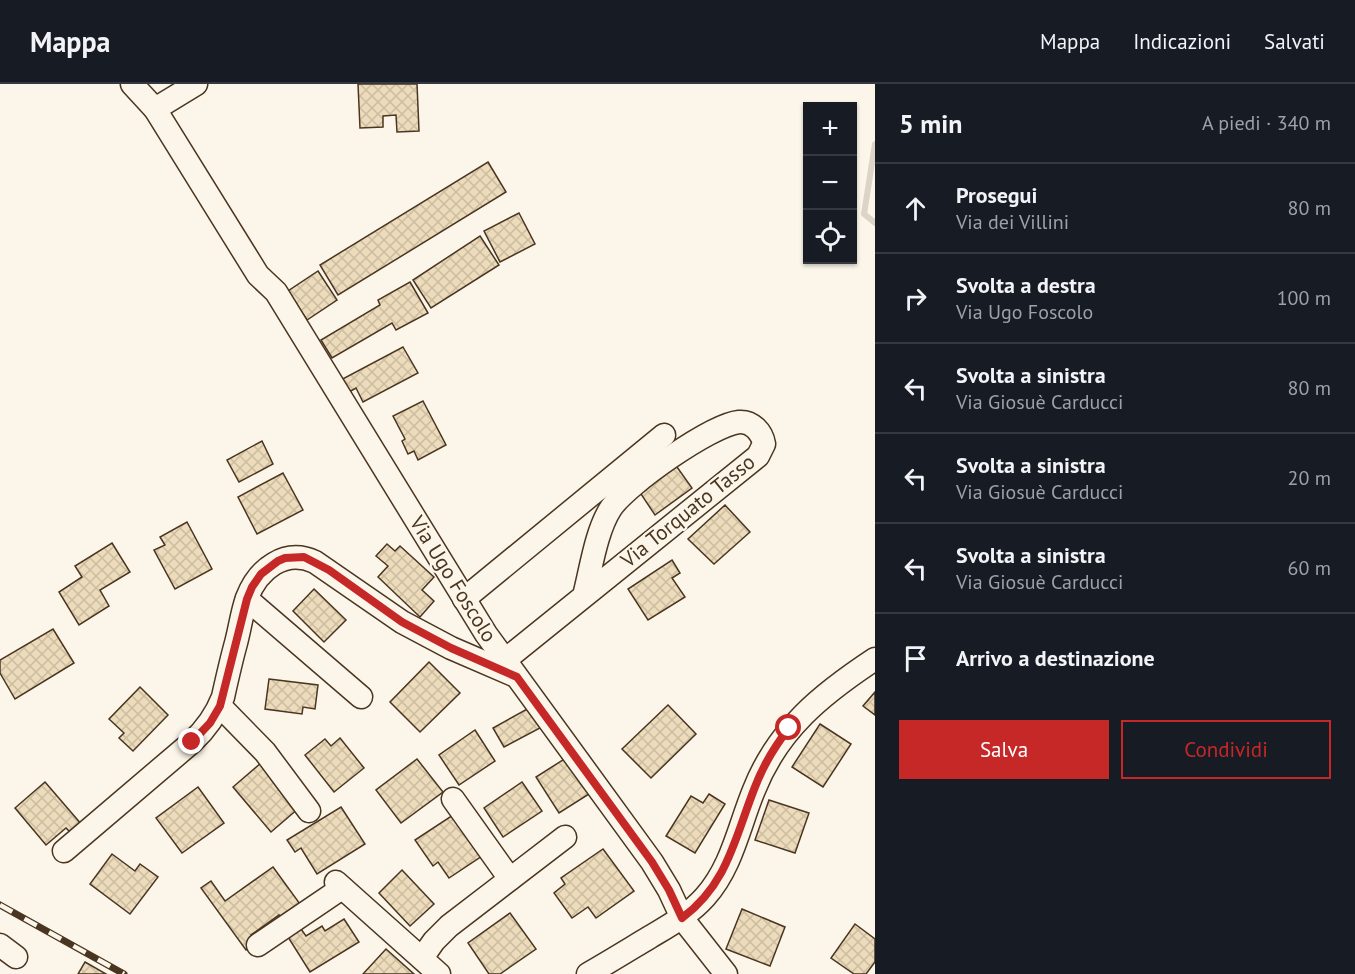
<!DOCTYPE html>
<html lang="it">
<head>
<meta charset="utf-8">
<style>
  :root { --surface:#171b24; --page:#20242c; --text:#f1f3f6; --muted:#9ea1a6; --line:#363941; --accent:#c62828 }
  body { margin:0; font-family:"PT Sans",sans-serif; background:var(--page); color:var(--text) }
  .controls { position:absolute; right:18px; top:18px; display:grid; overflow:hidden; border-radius:0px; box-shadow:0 2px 4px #0004 }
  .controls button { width:54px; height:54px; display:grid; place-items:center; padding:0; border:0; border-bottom:2px solid var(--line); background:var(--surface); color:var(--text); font:30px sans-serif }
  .stop { position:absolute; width:18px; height:18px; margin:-14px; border:4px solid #c62828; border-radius:50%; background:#fff }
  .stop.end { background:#c62828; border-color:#fff; box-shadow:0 2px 6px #0008 }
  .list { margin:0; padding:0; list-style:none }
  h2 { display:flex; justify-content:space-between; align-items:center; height:78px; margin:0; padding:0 24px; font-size:26px }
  h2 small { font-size:20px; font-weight:400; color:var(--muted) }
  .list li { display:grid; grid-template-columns:39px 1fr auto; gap:18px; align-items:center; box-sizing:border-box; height:90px; padding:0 24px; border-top:2px solid var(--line) }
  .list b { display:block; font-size:22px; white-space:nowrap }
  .list p { margin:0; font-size:20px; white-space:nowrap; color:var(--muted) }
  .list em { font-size:20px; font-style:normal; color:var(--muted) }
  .actions { display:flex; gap:12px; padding:18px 24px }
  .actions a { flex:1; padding:14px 0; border:2px solid var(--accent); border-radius:0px; text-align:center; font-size:21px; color:var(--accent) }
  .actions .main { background:var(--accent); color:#fff }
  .icon { flex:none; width:33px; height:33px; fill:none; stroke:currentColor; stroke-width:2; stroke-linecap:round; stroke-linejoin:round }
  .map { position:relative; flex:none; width:875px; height:890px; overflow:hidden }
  header { display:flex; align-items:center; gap:36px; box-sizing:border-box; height:84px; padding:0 30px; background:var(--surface); border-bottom:2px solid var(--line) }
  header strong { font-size:28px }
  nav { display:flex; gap:33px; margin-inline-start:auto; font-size:21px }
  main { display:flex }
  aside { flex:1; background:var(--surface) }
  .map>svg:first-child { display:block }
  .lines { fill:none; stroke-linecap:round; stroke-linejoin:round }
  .stream { stroke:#dcd4c6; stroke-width:6 }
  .building { fill:url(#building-cross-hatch); stroke:#4a3520; stroke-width:1.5 }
  .minor-casing { stroke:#4a3520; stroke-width:25 }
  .minor { stroke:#fbf6e9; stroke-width:22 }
  .rail-casing { stroke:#4a3520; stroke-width:7 }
  .rail { stroke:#fbf6e9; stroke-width:4.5; stroke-dasharray:14; stroke-linecap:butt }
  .route { stroke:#c62828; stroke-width:8 }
  .labels { text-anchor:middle; stroke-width:4.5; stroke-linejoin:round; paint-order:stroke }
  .street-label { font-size:21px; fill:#4a3520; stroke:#fbf6e9 }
</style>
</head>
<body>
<header>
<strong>Mappa</strong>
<nav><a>Mappa</a><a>Indicazioni</a><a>Salvati</a></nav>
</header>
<main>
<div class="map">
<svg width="875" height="890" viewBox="0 0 875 890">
  <defs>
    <pattern id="building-cross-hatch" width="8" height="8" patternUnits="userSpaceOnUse" patternTransform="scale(1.5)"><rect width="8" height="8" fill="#ecdcbc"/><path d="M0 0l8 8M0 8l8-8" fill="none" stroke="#ccbda1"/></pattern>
  </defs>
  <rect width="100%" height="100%" fill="#fbf6e9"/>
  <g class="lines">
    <!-- stream -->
    <path class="stream" d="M875 60 864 130 875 139"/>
  </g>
  <!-- building -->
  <g class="building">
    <path d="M358 0H417L419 47 397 48 396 31 383 32V43L360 44Z"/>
    <path d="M488 78 506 108 338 211 320 181Z"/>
    <path d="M519 129 535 160 500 178 484 147Z"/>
    <path d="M480 152 499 181 431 224 413 196Z"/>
    <path d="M318 187 337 216 307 236 288 207Z"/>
    <path d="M410 198 428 229 396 246 392 239 332 274 321 256 380 221 378 216Z"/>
    <path d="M403 263 418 289 363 318 356 304 342 312 335 299Z"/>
    <path d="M423 317 446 361 418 376 414 367 408 370 402 357 405 355 393 332Z"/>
    <path d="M262 357 273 380 239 398 227 376Z"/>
    <path d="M672 376 692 404 655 431 635 401Z"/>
    <path d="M283 389 303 426 257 450 238 413Z"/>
    <path d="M725 421 750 448 714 480 688 455Z"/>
    <path d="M187 438 212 485 175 505 154 466 165 461 160 453Z"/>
    <path d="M112 459 130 488 100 506 109 522 79 541 59 508 82 493 75 482Z"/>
    <path d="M387 460 395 467 400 462 434 493 422 506 434 517 420 533 378 493 388 482 376 472Z"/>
    <path d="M672 476 680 489 672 494 685 513 648 536 628 505Z"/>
    <path d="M314 505 346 536 324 558 293 527Z"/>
    <path d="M53 545 74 579 15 615 0 589V576Z"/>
    <path d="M429 578 460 609 420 648 390 618Z"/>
    <path d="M269 595 318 601 315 625 303 623 302 630 265 625Z"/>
    <path d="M140 603 168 631 133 667 119 654 124 649 109 635Z"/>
    <path d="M875 608V631L863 622Z"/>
    <path d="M668 621 696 650 651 694 622 665Z"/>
    <path d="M529 624 540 644 504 663 493 644Z"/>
    <path d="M820 640 851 660 823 703 792 683Z"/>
    <path d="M475 646 495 677 459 701 439 671Z"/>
    <path d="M340 654 364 684 334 708 305 671 325 655 331 662Z"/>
    <path d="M566 674 589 710 559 729 536 693Z"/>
    <path d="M417 675 443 708 401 739 376 706Z"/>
    <path d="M261 679 299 724 271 748 233 703Z"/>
    <path d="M45 698 82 741 72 750 66 744 46 761 15 724Z"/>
    <path d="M522 698 542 727 503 753 484 724Z"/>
    <path d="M198 703 224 739 182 769 156 734Z"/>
    <path d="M709 710 725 720 695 769 666 752 691 712 703 719Z"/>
    <path d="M769 716 809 729 795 769 755 756Z"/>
    <path d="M341 723 365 760 317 790 301 764 295 768 287 756Z"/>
    <path d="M453 731 482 772 449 794 438 778 433 782 415 756Z"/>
    <path d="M603 765 634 807 596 834 588 823 572 834 554 809 565 800 561 794Z"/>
    <path d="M112 770 135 787 140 780 158 793 130 830 90 800Z"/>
    <path d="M273 783 300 820 280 834 279 831 251 851 257 858 246 866 201 804 211 797 225 817Z"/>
    <path d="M402 786 434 820 410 842 379 809Z"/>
    <path d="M742 825 785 843 770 882 726 865Z"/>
    <path d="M510 829 536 865 500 890H489L468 859Z"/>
    <path d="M344 835 359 858 310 888 288 853 301 845 306 852 322 842 325 847Z"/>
    <path d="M855 840 875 855V878L866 890H854L831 874Z"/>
    <path d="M386 865 414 890H363Z"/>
    <path d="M85 878 106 890H78Z"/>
  </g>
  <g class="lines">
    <defs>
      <g id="minor">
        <path d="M132 0 155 25 258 191 276 208 486 550 652 778 669 806 682 834 726 890"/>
        <path d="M155 25 196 0"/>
        <path d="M247 515 361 613"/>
        <path d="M464 515 664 351"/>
        <path d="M505 576 758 372 764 360C762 348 752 337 739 338 711 341 626 401 611 424 596 447 591 485 584 512"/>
        <path d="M220 622 265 668 309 727"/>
        <path d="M453 715 510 795"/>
        <path d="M64 767 192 658C206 645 216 631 223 613 227 595 231 577 236 559 240 544 242 528 247 514 258 485 285 464 315 478L402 538 451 564 516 592"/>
        <path d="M336 798 439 890"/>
        <path d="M0 861 16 873"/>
        <path d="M258 861 342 804"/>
        <path d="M422 874 434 857 449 842 565 753"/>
        <path d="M588 890C609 878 630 865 650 853 670 841 690 830 705 813 732 783 739 742 754 706 778 645 822 610 875 575"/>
      </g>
    </defs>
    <!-- minor casing -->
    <use href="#minor" class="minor-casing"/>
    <!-- minor -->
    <use href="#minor" class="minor"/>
    <defs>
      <path id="rail" d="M0 821 124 890"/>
    </defs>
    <!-- rail casing -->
    <use href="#rail" class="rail-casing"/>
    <!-- rail -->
    <use href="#rail" class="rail"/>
  </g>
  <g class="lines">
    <!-- route -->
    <path class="route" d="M192 658 210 639 220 622 247 515 252 503 261 490 278 477 285 474 304 473 329 486 402 538 451 564 517 593 652 778 669 806 682 834C728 800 735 753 755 703 763 682 775 662 789 644"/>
  </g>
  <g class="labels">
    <!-- street labels -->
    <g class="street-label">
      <text transform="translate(688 427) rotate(-39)" y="7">Via Torquato Tasso</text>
      <text transform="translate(453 495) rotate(58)" y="7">Via Ugo Foscolo</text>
    </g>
  </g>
</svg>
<div class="controls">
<button>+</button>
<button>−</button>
<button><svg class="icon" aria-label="locate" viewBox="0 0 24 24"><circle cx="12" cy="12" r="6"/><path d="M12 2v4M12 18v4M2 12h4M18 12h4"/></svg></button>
</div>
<div class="stop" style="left:789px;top:644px"></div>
<div class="stop end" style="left:192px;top:658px"></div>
</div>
<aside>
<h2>5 min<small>A piedi · 340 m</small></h2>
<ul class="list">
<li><svg class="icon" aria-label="ahead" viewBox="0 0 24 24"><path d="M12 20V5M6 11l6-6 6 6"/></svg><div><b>Prosegui</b><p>Via dei Villini</p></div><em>80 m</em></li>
<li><svg class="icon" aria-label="right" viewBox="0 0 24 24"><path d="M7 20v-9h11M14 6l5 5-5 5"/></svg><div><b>Svolta a destra</b><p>Via Ugo Foscolo</p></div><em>100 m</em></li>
<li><svg class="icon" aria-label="left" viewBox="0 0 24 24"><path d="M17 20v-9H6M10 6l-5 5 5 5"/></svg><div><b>Svolta a sinistra</b><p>Via Giosuè Carducci</p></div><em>80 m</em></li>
<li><svg class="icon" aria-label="left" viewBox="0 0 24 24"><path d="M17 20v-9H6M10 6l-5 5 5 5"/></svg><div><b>Svolta a sinistra</b><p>Via Giosuè Carducci</p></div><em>20 m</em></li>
<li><svg class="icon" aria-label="left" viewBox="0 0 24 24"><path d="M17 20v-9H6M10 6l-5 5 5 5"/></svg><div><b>Svolta a sinistra</b><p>Via Giosuè Carducci</p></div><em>60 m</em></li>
<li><svg class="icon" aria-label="arrive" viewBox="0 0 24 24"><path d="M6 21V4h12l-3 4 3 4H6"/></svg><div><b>Arrivo a destinazione</b></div></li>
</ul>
<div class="actions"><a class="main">Salva</a><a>Condividi</a></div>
</aside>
</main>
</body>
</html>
